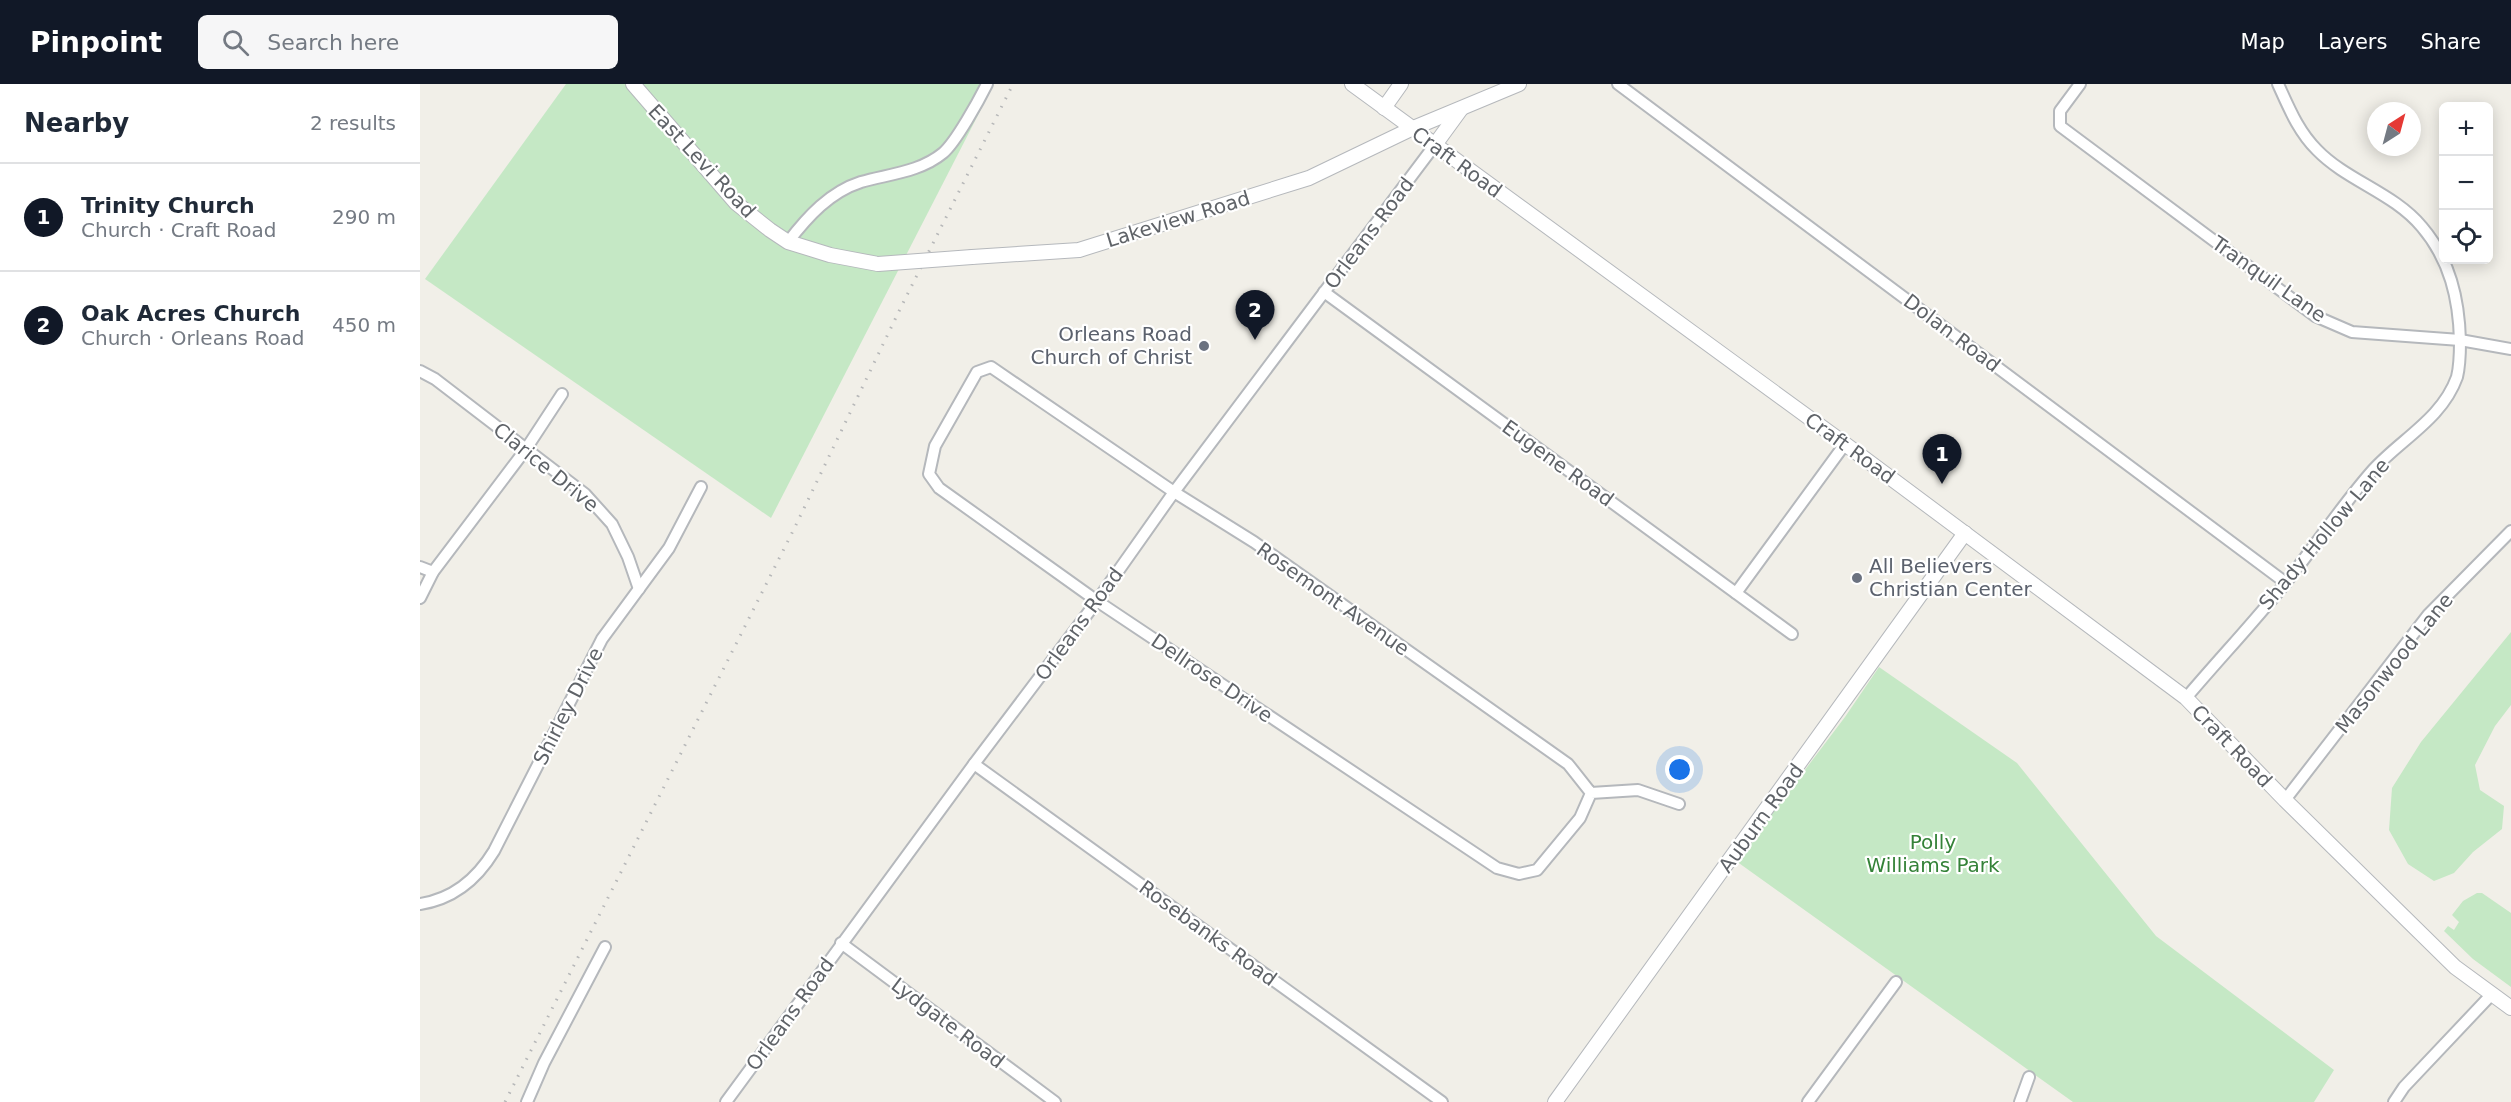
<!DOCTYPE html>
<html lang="en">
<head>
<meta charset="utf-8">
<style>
  :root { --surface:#fff; --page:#f6f6f7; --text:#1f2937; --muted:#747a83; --line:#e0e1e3; --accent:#111827 }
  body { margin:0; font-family:"DejaVu Sans",sans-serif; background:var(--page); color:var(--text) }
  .controls { position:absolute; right:18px; top:18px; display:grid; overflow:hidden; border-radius:9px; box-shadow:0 3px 15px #0003 }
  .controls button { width:54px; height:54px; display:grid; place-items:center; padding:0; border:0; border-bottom:2px solid var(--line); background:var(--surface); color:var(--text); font:30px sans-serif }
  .compass { position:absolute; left:1947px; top:18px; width:54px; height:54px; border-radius:50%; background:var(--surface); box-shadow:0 3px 15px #0003; rotate:36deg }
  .you { position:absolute; left:1260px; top:686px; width:21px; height:21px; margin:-15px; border:4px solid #fff; border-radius:50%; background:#1a73e8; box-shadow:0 0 0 9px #1a73e833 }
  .badge { display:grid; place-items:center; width:39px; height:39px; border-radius:50%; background:var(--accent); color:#fff; font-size:20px; font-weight:700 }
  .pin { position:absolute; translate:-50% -50px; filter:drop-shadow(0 2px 3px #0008) }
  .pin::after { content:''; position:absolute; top:32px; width:21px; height:18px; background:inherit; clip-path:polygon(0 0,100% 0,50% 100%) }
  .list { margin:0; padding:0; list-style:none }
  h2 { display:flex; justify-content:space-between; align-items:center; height:78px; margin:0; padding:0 24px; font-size:26px }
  h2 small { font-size:20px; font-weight:400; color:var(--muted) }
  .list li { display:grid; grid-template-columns:39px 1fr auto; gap:18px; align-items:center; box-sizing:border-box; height:108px; padding:0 24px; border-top:2px solid var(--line) }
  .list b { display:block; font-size:22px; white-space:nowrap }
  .list p { margin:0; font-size:20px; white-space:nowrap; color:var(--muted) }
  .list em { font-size:20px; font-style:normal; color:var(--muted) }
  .icon { flex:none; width:33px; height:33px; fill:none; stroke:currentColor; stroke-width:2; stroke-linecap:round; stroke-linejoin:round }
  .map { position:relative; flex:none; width:2091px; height:1018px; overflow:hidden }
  header { display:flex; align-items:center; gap:36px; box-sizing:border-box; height:84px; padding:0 30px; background:var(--accent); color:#fff }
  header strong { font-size:28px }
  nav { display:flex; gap:33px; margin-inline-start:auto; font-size:21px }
  .search { width:420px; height:54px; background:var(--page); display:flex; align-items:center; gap:15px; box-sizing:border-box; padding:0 21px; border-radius:9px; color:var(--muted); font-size:22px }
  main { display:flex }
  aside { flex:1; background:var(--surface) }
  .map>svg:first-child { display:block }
  .green { fill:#c5e8c5 }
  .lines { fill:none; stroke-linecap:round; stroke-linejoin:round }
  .minor-casing { stroke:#b5b8bc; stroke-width:14 }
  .tertiary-casing { stroke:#b5b8bc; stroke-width:16 }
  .minor { stroke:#fff; stroke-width:10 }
  .tertiary { stroke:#fff; stroke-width:14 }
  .rail { stroke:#b6b7b8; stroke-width:3; stroke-dasharray:1.5 8; stroke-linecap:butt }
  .tertiary-bridge-casing { stroke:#b5b8bc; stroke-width:16; stroke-linecap:butt }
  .tertiary-bridge { stroke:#fff; stroke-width:14 }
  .worship-dot { fill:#6b7280; stroke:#fff; stroke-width:2 }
  .labels { text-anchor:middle; stroke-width:4.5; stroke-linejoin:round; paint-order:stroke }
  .street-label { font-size:20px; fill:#5f6368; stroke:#fff }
  .worship-label { font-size:20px; fill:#5b616d; stroke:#fff; text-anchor:end }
  .park-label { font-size:20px; fill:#348238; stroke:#fff }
</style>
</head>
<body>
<header>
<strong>Pinpoint</strong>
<div class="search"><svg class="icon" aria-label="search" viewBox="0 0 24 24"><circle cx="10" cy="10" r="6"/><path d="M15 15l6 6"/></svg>Search here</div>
<nav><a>Map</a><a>Layers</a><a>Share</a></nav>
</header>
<main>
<aside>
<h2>Nearby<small>2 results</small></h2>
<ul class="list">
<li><span class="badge">1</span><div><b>Trinity Church</b><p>Church · Craft Road</p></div><em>290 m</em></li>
<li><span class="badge">2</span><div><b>Oak Acres Church</b><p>Church · Orleans Road</p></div><em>450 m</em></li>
</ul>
</aside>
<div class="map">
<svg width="2091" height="1018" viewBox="0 0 2091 1018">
  <rect width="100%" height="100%" fill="#f1efe8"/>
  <!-- green -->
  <g class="green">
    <path d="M146 0H574L351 434 5 195Z"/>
    <path d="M2091 548V621L2075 642 2055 681 2060 706 2084 722 2082 745 2053 768 2034 789 2014 797 1988 780 1969 746 1972 704 2001 658Z"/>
    <path d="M1459 583 1597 679 1736 852 1914 986 1894 1018H1653L1316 777 1425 633Z"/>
    <path d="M2057 809H2062L2091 829V903L2053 875 2024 847 2028 842 2034 846 2039 838 2032 831 2043 817Z"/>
  </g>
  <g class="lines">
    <defs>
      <g id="minor">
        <path d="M1198 0 1866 499"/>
        <path d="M1660 0 1640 27V42L1895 232 1932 248 2040 256 2091 265"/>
        <path d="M368 158C388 132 410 108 441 98 469 90 500 88 523 69 536 58 559 16 567 0"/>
        <path d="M904 208 1372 550"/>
        <path d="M0 287 15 295 165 410 192 440 208 473 219 505"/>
        <path d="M0 483 13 488"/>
        <path d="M1316 509 1425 360"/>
        <path d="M0 514 13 488 106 365 142 310"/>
        <path d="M1766 614C1799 575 1835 537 1867 497 1896 461 1922 421 1953 386 1981 355 2022 335 2037 293 2040 281 2040 269 2040 257 2039 215 2030 176 2002 143 1974 109 1927 97 1897 66 1878 47 1869 24 1858 0"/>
        <path d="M554 680 1022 1018"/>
        <path d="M1171 709 1160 734 1117 786 1099 790 1077 784 677 517 519 404 509 390 515 362 557 288 571 283 754 408 834 458 1148 680 1171 709 1218 706 1259 720"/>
        <path d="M1865 716 2008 531 2091 447"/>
        <path d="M0 820C33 815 57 795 74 767L182 555 249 464 281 403"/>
        <path d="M421 859 635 1018"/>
        <path d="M107 1018 124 979 185 863"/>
        <path d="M306 1018 554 680 677 517 754 408 1014 62"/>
        <path d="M1388 1018 1476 898"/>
        <path d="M1600 1018 1609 993"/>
        <path d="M1974 1018 1984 1003 2071 911"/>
      </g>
      <g id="tertiary">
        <path d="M213 0 316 119 350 146 368 158 410 171 458 180"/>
        <path d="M932 0 1425 360 1766 614 1865 716 2035 883 2091 924"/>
        <path d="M964 24 981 0"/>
        <path d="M1014 62 1041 25"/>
        <path d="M552 173 659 166 889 94 991 45 1099 0"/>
        <path d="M1135 1018 1545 449"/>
      </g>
    </defs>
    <!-- minor casing -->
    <use href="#minor" class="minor-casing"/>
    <!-- tertiary casing -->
    <use href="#tertiary" class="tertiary-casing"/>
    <!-- minor -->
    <use href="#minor" class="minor"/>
    <!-- tertiary -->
    <use href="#tertiary" class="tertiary"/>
    <!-- rail -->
    <path class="rail" d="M85 1018 374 445 481 223 593 0"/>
    <defs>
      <path id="tertiary-bridge" d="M458 180 552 173"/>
    </defs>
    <!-- tertiary-bridge casing -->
    <use href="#tertiary-bridge" class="tertiary-bridge-casing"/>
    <!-- tertiary-bridge -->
    <use href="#tertiary-bridge" class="tertiary-bridge"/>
  </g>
  <!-- markers -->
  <g class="worship-dot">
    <circle cx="784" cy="262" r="6"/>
    <circle cx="1437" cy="494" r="6"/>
  </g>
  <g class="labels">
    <!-- street labels -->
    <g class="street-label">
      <text transform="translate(282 77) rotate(47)" y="7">East Levi Road</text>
      <text transform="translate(1037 78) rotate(36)" y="7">Craft Road</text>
      <text transform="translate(758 135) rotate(-17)" y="7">Lakeview Road</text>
      <text transform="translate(949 149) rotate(-53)" y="7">Orleans Road</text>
      <text transform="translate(1849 195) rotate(35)" y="7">Tranquil Lane</text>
      <text transform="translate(1532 249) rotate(37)" y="7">Dolan Road</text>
      <text transform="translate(1430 364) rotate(36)" y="7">Craft Road</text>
      <text transform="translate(1138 379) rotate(36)" y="7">Eugene Road</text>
      <text transform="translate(126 383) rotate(39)" y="7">Clarice Drive</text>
      <text transform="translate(1904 450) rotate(-50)" y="7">Shady Hollow Lane</text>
      <text transform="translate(913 515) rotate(35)" y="7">Rosemont Avenue</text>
      <text transform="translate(659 540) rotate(-54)" y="7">Orleans Road</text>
      <text transform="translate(1974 579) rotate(-51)" y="7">Masonwood Lane</text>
      <text transform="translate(792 594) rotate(34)" y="7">Dellrose Drive</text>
      <text transform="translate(148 622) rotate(-63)" y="7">Shirley Drive</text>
      <text transform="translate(1812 662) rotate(46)" y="7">Craft Road</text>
      <text transform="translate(1341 734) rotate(-54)" y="7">Auburn Road</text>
      <text transform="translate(788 849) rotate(36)" y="7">Rosebanks Road</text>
      <text transform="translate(370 930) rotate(-54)" y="7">Orleans Road</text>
      <text transform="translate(528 939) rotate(37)" y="7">Lydgate Road</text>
    </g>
    <!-- worship labels -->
    <g class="worship-label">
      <text x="772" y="257">Orleans Road<tspan x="772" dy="23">Church of Christ</tspan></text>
      <text x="1449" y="489" text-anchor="start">All Believers<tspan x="1449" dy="23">Christian Center</tspan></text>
    </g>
    <!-- park labels -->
    <g class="park-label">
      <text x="1513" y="765">Polly<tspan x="1513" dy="23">Williams Park</tspan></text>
    </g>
  </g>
</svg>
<div class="controls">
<button>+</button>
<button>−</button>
<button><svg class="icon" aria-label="locate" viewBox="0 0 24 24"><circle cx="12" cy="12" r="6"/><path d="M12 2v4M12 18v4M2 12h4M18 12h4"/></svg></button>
</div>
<svg class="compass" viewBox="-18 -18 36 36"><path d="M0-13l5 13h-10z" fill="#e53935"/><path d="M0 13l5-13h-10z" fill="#747a83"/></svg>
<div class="you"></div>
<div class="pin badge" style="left:1522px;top:400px">1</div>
<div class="pin badge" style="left:835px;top:256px">2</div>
</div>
</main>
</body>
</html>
